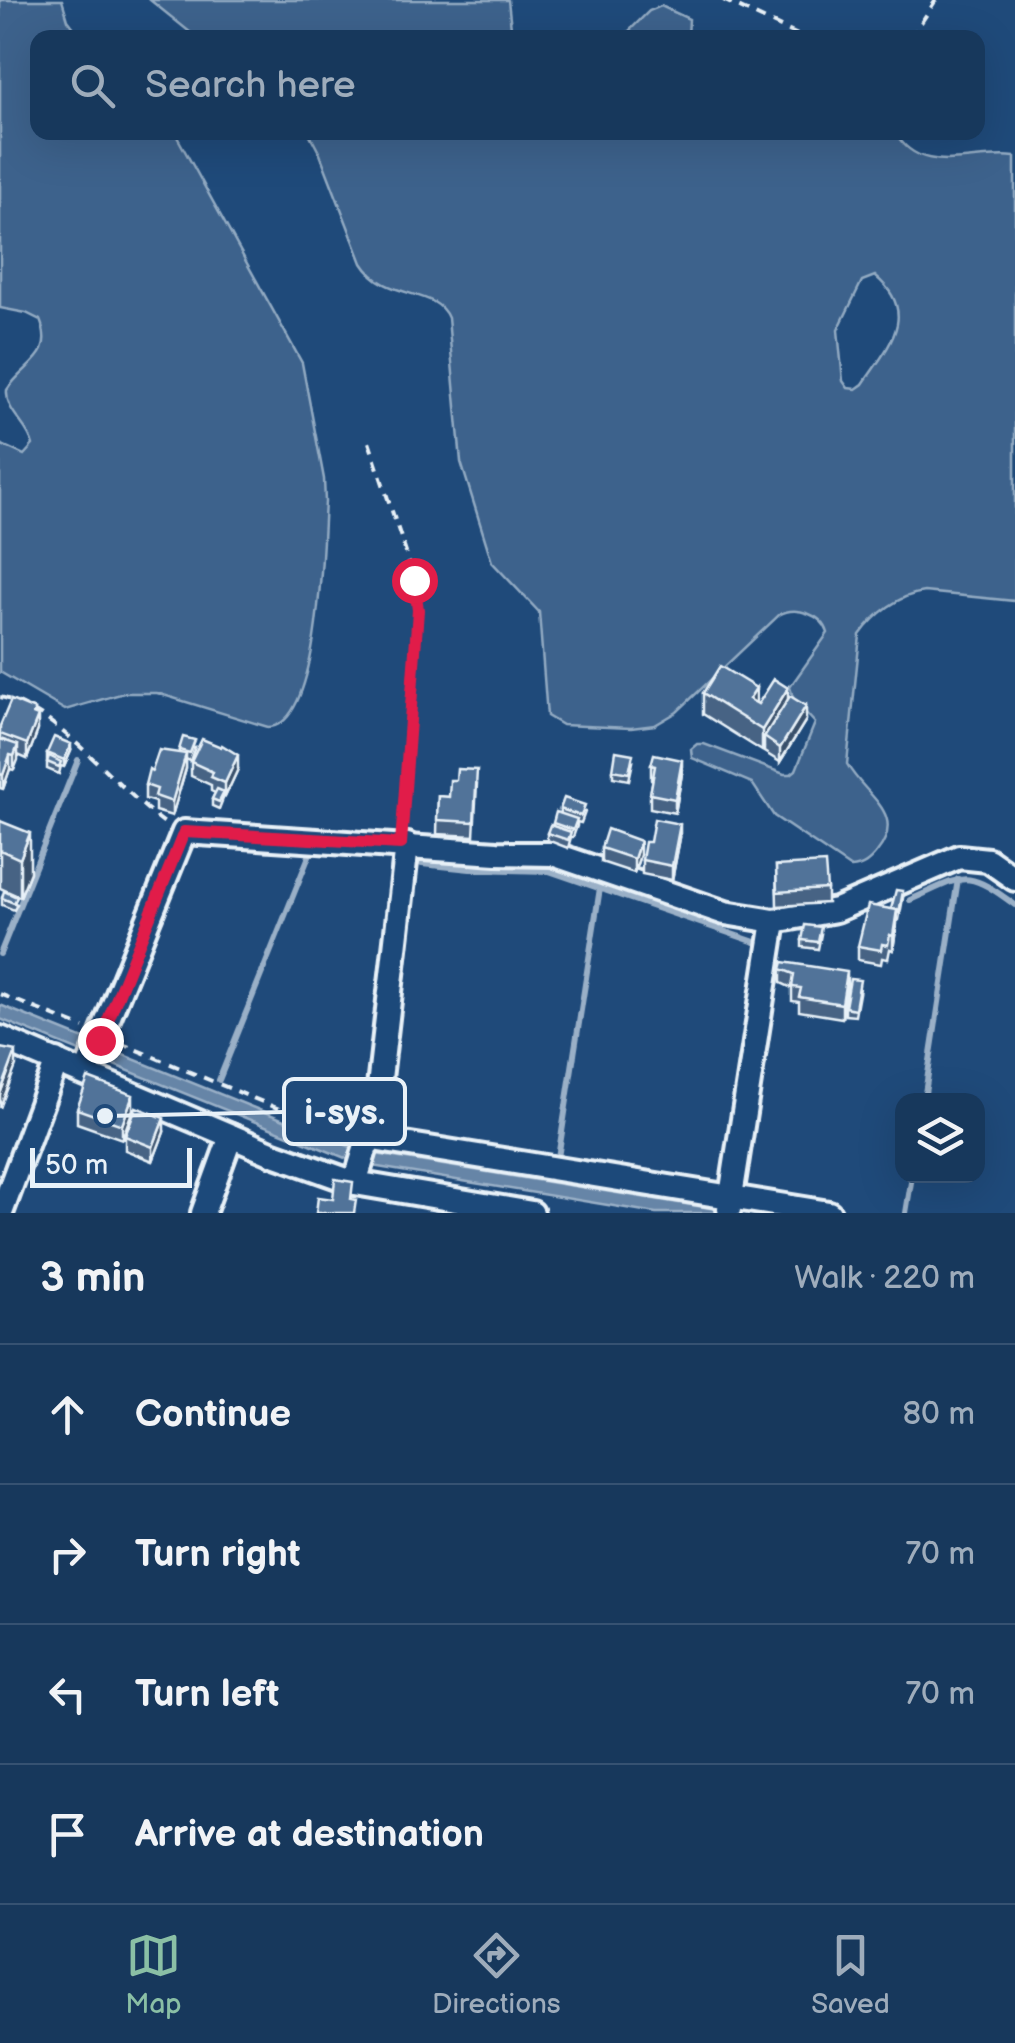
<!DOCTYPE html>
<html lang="en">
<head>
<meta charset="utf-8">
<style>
  :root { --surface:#17385c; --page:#244365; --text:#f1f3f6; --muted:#9eacbb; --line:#365272; --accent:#8abfa5 }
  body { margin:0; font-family:"Balsamiq Sans",sans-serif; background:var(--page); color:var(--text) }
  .controls { position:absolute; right:30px; bottom:30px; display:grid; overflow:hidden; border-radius:20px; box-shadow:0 10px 40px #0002 }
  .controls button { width:90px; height:90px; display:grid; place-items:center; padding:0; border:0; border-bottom:2px solid var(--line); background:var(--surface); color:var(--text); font:50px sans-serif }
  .scale { position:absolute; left:30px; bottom:25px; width:162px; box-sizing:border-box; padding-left:10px; border:5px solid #e8f1f8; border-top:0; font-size:28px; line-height:35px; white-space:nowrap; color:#e8f1f8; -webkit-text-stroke:8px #1f4a7a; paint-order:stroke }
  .stop { position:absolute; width:30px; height:30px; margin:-22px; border:8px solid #e11d48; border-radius:50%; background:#fff }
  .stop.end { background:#e11d48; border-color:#fff; box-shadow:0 2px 10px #0008 }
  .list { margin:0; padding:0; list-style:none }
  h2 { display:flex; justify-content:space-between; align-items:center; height:130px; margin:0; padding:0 40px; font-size:42px }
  h2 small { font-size:32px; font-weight:400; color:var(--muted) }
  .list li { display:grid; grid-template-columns:65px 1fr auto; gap:30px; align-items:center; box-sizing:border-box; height:140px; padding:0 40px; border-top:2px solid var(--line) }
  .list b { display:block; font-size:38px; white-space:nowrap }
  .list em { font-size:32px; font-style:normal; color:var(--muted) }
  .icon { flex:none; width:55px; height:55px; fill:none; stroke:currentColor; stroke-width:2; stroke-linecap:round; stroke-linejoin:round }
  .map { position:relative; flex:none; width:1015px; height:1213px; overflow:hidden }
  .search { position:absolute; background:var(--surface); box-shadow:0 10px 40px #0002; left:30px; right:30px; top:30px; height:110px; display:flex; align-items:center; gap:25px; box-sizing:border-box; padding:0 35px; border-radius:20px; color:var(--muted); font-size:38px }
  .sheet { height:690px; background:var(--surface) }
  nav { display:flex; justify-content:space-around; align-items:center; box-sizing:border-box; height:140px; border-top:2px solid var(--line); background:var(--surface); font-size:28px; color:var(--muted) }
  nav a { display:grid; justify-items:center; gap:5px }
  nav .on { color:var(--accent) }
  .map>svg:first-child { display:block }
  .green { fill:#3c628c; stroke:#92aac2; stroke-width:2.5; fill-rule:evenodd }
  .water { fill:#6685a7; stroke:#9ab0c7; stroke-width:2.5 }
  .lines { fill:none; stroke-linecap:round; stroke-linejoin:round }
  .stream { stroke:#9ab0c7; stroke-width:6 }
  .minor-casing { stroke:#e8f1f8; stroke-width:30 }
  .path { stroke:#e8f1f8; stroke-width:4; stroke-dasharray:10 8; stroke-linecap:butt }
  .minor { stroke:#1f4a7a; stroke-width:22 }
  .wall { fill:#466384; stroke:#e8f1f8; stroke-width:2.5 }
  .shaded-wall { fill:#39506b; stroke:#e8f1f8; stroke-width:2.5 }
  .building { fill:#517399; stroke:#e8f1f8; stroke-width:2.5 }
  .route { stroke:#e11d48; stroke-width:12 }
  .leader { fill:none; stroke:#e8f1f8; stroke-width:4 }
  .callout-dot { fill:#e8f1f8; stroke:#1f4a7a; stroke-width:4 }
  .callout { fill:#1f4a7a; stroke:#e8f1f8; stroke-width:4 }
  .callout-label { font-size:35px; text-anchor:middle; font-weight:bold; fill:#e8f1f8 }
</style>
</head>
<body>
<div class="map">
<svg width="1015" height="1213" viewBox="0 0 1015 1213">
  <rect width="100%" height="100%" fill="#1f4a7a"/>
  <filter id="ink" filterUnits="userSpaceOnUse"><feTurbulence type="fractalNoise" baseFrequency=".01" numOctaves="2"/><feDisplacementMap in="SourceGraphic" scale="20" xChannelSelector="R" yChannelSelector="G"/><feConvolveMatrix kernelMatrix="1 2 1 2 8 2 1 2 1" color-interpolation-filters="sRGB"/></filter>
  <g filter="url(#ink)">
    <!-- green -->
    <g class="green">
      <path d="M0 0H62L68 20 81 37 38 38V132L175 133 302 363 324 479 325 502C322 543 321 727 268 727L157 693H124L65 710 0 672V444L24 455 33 445C28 424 5 412 7 390 24 363 56 358 40 320L26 313 0 308Z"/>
      <path d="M150 0H508L512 37H196Z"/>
      <path d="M661 6 689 19 688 37H623L649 11Z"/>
      <path d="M895 132C921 179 973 151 1015 157V601L924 592C899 595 875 614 860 635L847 764C864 796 908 813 877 852 869 862 863 867 851 868L774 816 752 783 692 758 691 749 697 744H704L784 774H791L796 770 815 723 794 700 790 687 828 633C823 615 796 605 779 615L677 712 655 725 631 728 562 725 547 716 539 612 492 562 461 462 448 318C435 286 386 302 362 263L320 154 309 133ZM875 276C921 314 887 348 863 384L856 389 848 388 843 381 838 330 862 281Z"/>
    </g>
    <!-- water -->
    <path class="water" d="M0 1005 363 1152 741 1213H656L360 1164 0 1019Z"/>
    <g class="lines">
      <!-- stream -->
      <g class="stream">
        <path d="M422 864 470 869 549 871 755 942"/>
        <path d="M910 900C965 876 964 867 1015 905"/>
        <path d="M0 954 78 760"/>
        <path d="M219 1080 313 846"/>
        <path d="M924 1100 958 879"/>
        <path d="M557 1164 600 888"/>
        <path d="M906 1213 912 1176"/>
      </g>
      <defs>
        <g id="minor">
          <path d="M0 1038 271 1153 355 1183 532 1213"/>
          <path d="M86 1073 184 832 497 853 553 854 725 913 774 921 836 910 959 857 988 860 1015 879"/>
          <path d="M373 1139 829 1213"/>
          <path d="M355 1183 367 1143 373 1139 407 845"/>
          <path d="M729 1209 774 921"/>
          <path d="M1 1213 57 1061"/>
          <path d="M203 1213 231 1136"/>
        </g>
      </defs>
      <!-- minor casing -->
      <use href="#minor" class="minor-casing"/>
      <!-- path -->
      <g class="path">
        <path d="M723 0 804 38"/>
        <path d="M911 38 936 0"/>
        <path d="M369 442 415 580 418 600 402 824"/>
        <path d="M0 697C56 708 119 791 166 824"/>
        <path d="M0 994 84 1028"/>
        <path d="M120 1043 347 1137"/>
      </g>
      <!-- minor -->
      <use href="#minor" class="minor"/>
    </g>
    <!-- wall -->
    <g class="wall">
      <path d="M703 693 758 704 788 698 806 720 780 762 764 752V747L762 751 703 714Z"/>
      <path d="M35 714 38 730 27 759 18 755 14 770 10 769 3 789 0 788V726Z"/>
      <path d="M195 747 190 761 186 759V768L172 816 155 811V802L145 799V785L152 771 179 753V750Z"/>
      <path d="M71 751 64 767 61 766 59 774 47 769V753Z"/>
      <path d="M191 762 238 769 225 797 224 796 219 809 212 806V799L215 793 211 791V785L191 776Z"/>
      <path d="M633 762 629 780 613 777V770Z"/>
      <path d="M651 765 682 774 675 813 650 808V794L653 779H651Z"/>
      <path d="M477 784 474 836 437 834 438 796 449 797Z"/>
      <path d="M560 809 585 812 581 823 577 822V826L573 837H571L568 848 547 840V833L560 813Z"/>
      <path d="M0 821 30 872 20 897 0 888Z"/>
      <path d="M680 838 672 880 642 874V860Z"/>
      <path d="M601 848 640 855 634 873 601 862Z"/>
      <path d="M776 866 827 889V903L777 906Z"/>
      <path d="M2 898 17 904 14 910 2 905Z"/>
      <path d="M903 898 899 920H897L893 950 890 949 888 959 882 958 881 964 858 960V946Z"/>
      <path d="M821 934 818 949 802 947V940Z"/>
      <path d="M781 969 847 986 842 1018 799 1011V1002L792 1001V988L781 983Z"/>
      <path d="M860 988 855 1016 845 1015V1007Z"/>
      <path d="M77 1109H133L122 1139 77 1123Z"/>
      <path d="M164 1132 153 1161 125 1150V1136Z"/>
    </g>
    <!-- shaded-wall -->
    <g class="shaded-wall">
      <path d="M756 688V709L749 699Z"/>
      <path d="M788 688V708L764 737V747L762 751V730Z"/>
      <path d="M806 706V720L780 762V748Z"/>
      <path d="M38 716V730L27 759V744Z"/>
      <path d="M71 744V751L64 767V760Z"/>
      <path d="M18 745V760L14 770V756Z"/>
      <path d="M186 754V768L172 816V802Z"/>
      <path d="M10 755V769L3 789V775Z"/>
      <path d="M238 755V769L225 797V783Z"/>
      <path d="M682 760V774L675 813V799Z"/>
      <path d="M680 824V838L672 880V866Z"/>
      <path d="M30 833V872L20 897V859Z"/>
      <path d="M640 841V855L634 873V859Z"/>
      <path d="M897 910V924L893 950V936Z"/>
      <path d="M847 972V986L842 1018V1004Z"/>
      <path d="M16 1051V1066L0 1108V1094Z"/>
      <path d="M133 1095V1109L122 1139V1125Z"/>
      <path d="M164 1118V1132L153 1161V1147Z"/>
    </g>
    <!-- building -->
    <g class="building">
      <path d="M720 666 756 688 749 699 758 704 774 679 788 688 762 730 703 693Z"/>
      <path d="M790 696 806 706 780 748 764 737Z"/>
      <path d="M11 700 35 710 33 714 38 716 27 744 0 734V726Z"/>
      <path d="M54 737 71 744 64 760 47 753Z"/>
      <path d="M183 737 195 740 190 753 179 750Z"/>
      <path d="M0 739 18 745 14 756 10 755 3 775 0 774Z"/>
      <path d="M202 739 221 747 222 745 238 755 225 783 211 777 213 772 191 762Z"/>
      <path d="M159 750 186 754 172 802 155 796 157 789 145 785 149 769 152 771Z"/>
      <path d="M616 751 633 754 629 773 613 770Z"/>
      <path d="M654 754 682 760 675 799 650 794 655 766 651 765Z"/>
      <path d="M49 756 61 762 59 767 47 762Z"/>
      <path d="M457 769 477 770 474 822 437 820 438 796 449 797 450 780H456Z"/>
      <path d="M217 789 224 792 219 802 212 799Z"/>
      <path d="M564 798 585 805 581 816 560 809Z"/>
      <path d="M556 812 577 819 573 830 553 823Z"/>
      <path d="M654 819 680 824 672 866 642 860 645 842H650Z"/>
      <path d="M0 821 30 833 20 859 0 850Z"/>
      <path d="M550 825 571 832 568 840 547 833Z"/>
      <path d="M607 829 640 841 634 859 601 848Z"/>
      <path d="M825 863 827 889 777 892 776 866Z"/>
      <path d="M896 890 903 891 899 913H897V910L891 909Z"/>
      <path d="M4 891 17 897 14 903 2 898Z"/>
      <path d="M868 905 897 910 893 936 890 935 888 945 882 944 881 950 858 946Z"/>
      <path d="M805 925 821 927 818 942 802 940Z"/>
      <path d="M783 962 847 972 842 1004 799 997 801 988 792 987 794 974 781 969Z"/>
      <path d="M850 979 860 980 855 1009 845 1007Z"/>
      <path d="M0 1048 16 1051 0 1094Z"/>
      <path d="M88 1078 133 1095 122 1125 77 1109Z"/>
      <path d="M136 1107 164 1118 153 1147 125 1136Z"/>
      <path d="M335 1179 353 1182 351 1199 356 1200 354 1213H316L318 1197 333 1199Z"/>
    </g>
  </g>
  <g class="lines" filter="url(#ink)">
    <!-- route -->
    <path class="route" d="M100 1040 184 832 401 844 418 610 414 580"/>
  </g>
  <!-- callouts -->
  <path class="leader" d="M105 1116L284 1112"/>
  <circle class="callout-dot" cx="105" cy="1116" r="10"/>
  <rect class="callout" x="284" y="1079" width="121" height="65" rx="10"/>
  <g class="callout-label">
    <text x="345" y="1124">i-sys.</text>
  </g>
</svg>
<div class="controls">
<button><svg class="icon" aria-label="layers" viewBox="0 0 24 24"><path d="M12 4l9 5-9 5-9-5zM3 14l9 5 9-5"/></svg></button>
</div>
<div class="scale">50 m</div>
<div class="stop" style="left:414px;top:580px"></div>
<div class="stop end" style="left:100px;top:1040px"></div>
<div class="search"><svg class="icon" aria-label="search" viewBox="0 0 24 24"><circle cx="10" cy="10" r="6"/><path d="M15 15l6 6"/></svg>Search here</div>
</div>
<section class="sheet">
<h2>3 min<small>Walk · 220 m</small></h2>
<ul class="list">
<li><svg class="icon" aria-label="ahead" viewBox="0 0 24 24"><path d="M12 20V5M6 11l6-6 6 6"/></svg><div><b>Continue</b></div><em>80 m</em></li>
<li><svg class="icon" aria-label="right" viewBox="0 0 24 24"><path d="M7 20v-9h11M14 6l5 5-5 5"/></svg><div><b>Turn right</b></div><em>70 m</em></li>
<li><svg class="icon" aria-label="left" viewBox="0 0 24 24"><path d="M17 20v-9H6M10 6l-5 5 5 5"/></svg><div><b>Turn left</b></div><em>70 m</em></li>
<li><svg class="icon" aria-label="arrive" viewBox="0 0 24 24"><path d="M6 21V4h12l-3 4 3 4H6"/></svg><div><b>Arrive at destination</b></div></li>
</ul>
</section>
<nav>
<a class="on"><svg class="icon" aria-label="map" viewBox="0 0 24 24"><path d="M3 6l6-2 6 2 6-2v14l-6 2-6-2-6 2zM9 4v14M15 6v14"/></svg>Map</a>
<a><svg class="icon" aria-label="directions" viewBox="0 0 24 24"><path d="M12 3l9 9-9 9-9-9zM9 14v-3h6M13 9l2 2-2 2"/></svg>Directions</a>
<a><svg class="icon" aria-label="saved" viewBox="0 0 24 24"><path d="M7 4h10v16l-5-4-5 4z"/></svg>Saved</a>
</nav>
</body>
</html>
